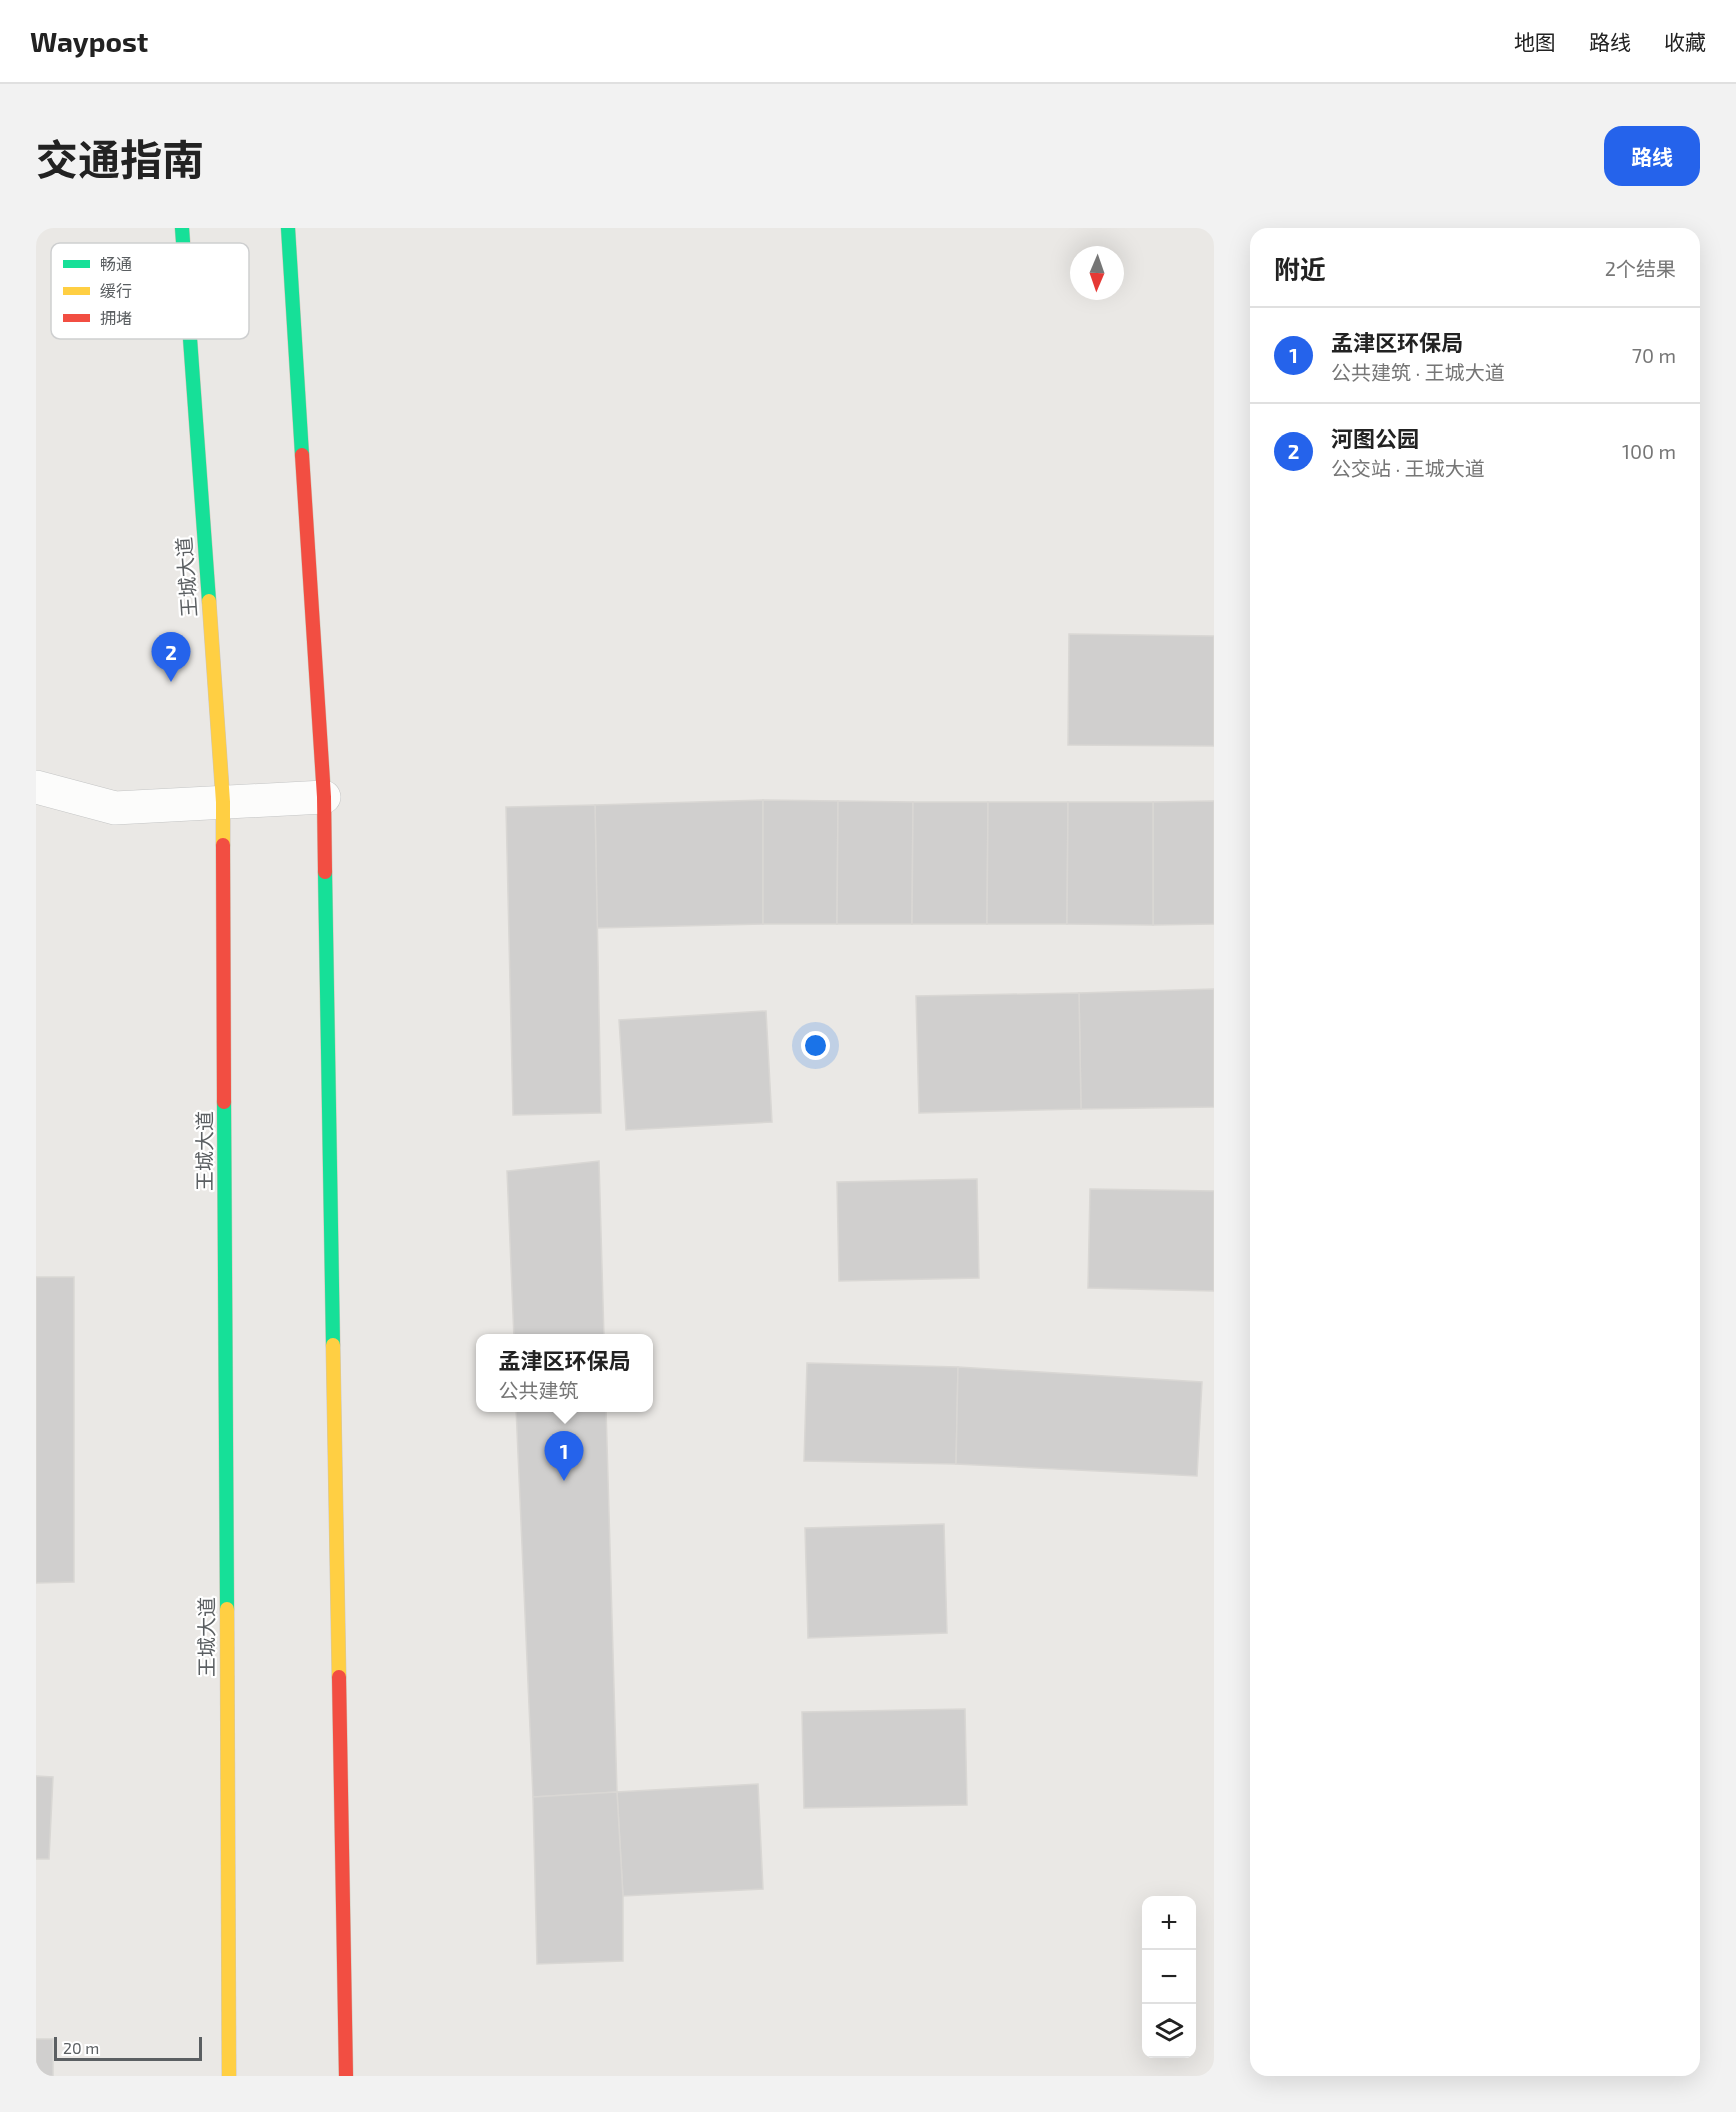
<!DOCTYPE html>
<html lang="zh">
<head>
<meta charset="utf-8">
<style>
  :root { --surface:#fff; --page:#f2f2f2; --text:#222; --muted:#767676; --line:#e0e0e0; --accent:#2563eb }
  body { margin:0; font-family:"Exo 2","Noto Sans SC",sans-serif; background:var(--page); color:var(--text) }
  .controls { position:absolute; right:18px; bottom:18px; display:grid; overflow:hidden; border-radius:12px; box-shadow:0 6px 24px #0002 }
  .controls button { width:54px; height:54px; display:grid; place-items:center; padding:0; border:0; border-bottom:2px solid var(--line); background:var(--surface); color:var(--text); font:30px sans-serif }
  .compass { position:absolute; left:1034px; top:18px; width:54px; height:54px; border-radius:50%; background:var(--surface); box-shadow:0 6px 24px #0002; rotate:182deg }
  .scale { position:absolute; left:18px; bottom:15px; width:148px; box-sizing:border-box; padding-left:6px; border:3px solid #5b5f62; border-top:0; font-size:16px; line-height:21px; white-space:nowrap; color:#5b5f62; -webkit-text-stroke:4px #fff; paint-order:stroke }
  .you { position:absolute; left:780px; top:818px; width:21px; height:21px; margin:-15px; border:4px solid #fff; border-radius:50%; background:#1a73e8; box-shadow:0 0 0 9px #1a73e833 }
  .badge { display:grid; place-items:center; width:39px; height:39px; border-radius:50%; background:var(--accent); color:#fff; font-size:20px; font-weight:700 }
  .pin { position:absolute; translate:-50% -50px; filter:drop-shadow(0 2px 3px #0008) }
  .pin::after { content:''; position:absolute; top:32px; width:21px; height:18px; background:inherit; clip-path:polygon(0 0,100% 0,50% 100%) }
  .popup { position:absolute; left:440px; top:1106px; width:177px; height:78px; box-sizing:border-box; display:grid; place-content:center; border-radius:12px; background:var(--surface); filter:drop-shadow(0 2px 4px #0005); font-size:20px; white-space:nowrap; color:var(--muted) }
  .popup b { font-size:22px; color:var(--text) }
  .popup::after { content:''; position:absolute; left:50%; top:100%; margin-left:-12px; border:12px solid transparent; border-top-color:var(--surface) }
  .list { margin:0; padding:0; list-style:none }
  h2 { display:flex; justify-content:space-between; align-items:center; height:78px; margin:0; padding:0 24px; font-size:26px }
  h2 small { font-size:20px; font-weight:400; color:var(--muted) }
  .list li { display:grid; grid-template-columns:39px 1fr auto; gap:18px; align-items:center; box-sizing:border-box; height:96px; padding:0 24px; border-top:2px solid var(--line) }
  .list b { display:block; font-size:22px; white-space:nowrap }
  .list p { margin:0; font-size:20px; white-space:nowrap; color:var(--muted) }
  .list em { font-size:20px; font-style:normal; color:var(--muted) }
  .icon { flex:none; width:33px; height:33px; fill:none; stroke:currentColor; stroke-width:2; stroke-linecap:round; stroke-linejoin:round }
  .map { position:relative; flex:none; width:1178px; height:1848px; overflow:hidden; border-radius:18px }
  header { display:flex; align-items:center; gap:36px; box-sizing:border-box; height:84px; padding:0 30px; background:var(--surface); border-bottom:2px solid var(--line) }
  header strong { font-size:28px }
  nav { display:flex; gap:33px; margin-inline-start:auto; font-size:21px }
  .intro { display:flex; align-items:center; justify-content:space-between; box-sizing:border-box; height:144px; padding:0 36px }
  h1 { margin:0; font-size:42px }
  .button { padding:15px 27px; border-radius:18px; background:var(--accent); color:#fff; font-size:21px; font-weight:700 }
  main { display:flex; gap:36px; padding:0 36px }
  aside { flex:1; background:var(--surface); border-radius:18px; box-shadow:0 6px 24px #0002 }
  .map>svg:first-child { display:block }
  .building { fill:#d0cfce; stroke:#d9d7d4; stroke-width:1.5 }
  .lines { fill:none; stroke-linecap:round; stroke-linejoin:round }
  .street-casing { stroke:#c4c5c5; stroke-width:34 }
  .fast-casing { stroke:#cfc6b6; stroke-width:15 }
  .slow-casing { stroke:#cfc6b6; stroke-width:15 }
  .jam-casing { stroke:#cfc6b6; stroke-width:15 }
  .street { stroke:#fcfcfb; stroke-width:33 }
  .fast { stroke:#16e098; stroke-width:14 }
  .slow { stroke:#ffcf43; stroke-width:14 }
  .jam { stroke:#f24e42; stroke-width:14 }
  .labels { text-anchor:middle; stroke-width:4.5; stroke-linejoin:round; paint-order:stroke }
  .street-label { font-size:20px; fill:#5b5f62; stroke:#fff }
  .key { fill:#fff; stroke:#cecfd0; stroke-width:1.5 }
  .key-label { font-size:16px; fill:#5b5f62 }
</style>
</head>
<body>
<header>
<strong>Waypost</strong>
<nav><a>地图</a><a>路线</a><a>收藏</a></nav>
</header>
<div class="intro"><h1>交通指南</h1><a class="button">路线</a></div>
<main>
<div class="map">
<svg width="1178" height="1848" viewBox="0 0 1178 1848">
  <rect width="100%" height="100%" fill="#eae8e5"/>
  <!-- building -->
  <g class="building">
    <path d="M1033 406 1178 408V518L1032 517Z"/>
    <path d="M727 572V696L561 700 559 577Z"/>
    <path d="M727 572 802 573 801 696H727Z"/>
    <path d="M802 573 877 574 876 696H801Z"/>
    <path d="M1178 573V696L1117 697V574Z"/>
    <path d="M877 574H952L951 696H876Z"/>
    <path d="M952 574H1032L1031 696H951Z"/>
    <path d="M1032 574H1117V697L1031 696Z"/>
    <path d="M559 577 565 885 477 887 470 579Z"/>
    <path d="M1178 761V879L1045 881 1043 765Z"/>
    <path d="M1043 765 1045 881 883 885 880 768Z"/>
    <path d="M730 783 736 894 590 902 583 792Z"/>
    <path d="M563 933 568 1110H478L471 943Z"/>
    <path d="M941 951 943 1050 803 1053 801 954Z"/>
    <path d="M1054 961 1178 963V1063L1052 1060Z"/>
    <path d="M0 1049H38V1354L0 1355Z"/>
    <path d="M771 1135 922 1139 920 1236 768 1233Z"/>
    <path d="M922 1139 1166 1154 1161 1248 920 1236Z"/>
    <path d="M480 1180H570L581 1564 497 1569Z"/>
    <path d="M908 1296 911 1405 772 1410 769 1300Z"/>
    <path d="M929 1481 931 1577 768 1580 766 1484Z"/>
    <path d="M0 1548 17 1549 13 1631H0Z"/>
    <path d="M722 1556 727 1661 587 1668 581 1564Z"/>
    <path d="M581 1564 587 1668V1733L501 1736 497 1569Z"/>
    <rect x="0" y="1811" width="17" height="37"/>
  </g>
  <g class="lines">
    <defs>
      <path id="street" d="M0 559 79 580 288 569"/>
      <g id="fast">
        <path d="M146 0 173 373"/>
        <path d="M252 0 266 227"/>
        <path d="M289 644 297 1117"/>
        <path d="M188 874 191 1381"/>
      </g>
      <g id="slow">
        <path d="M173 373 187 574V617"/>
        <path d="M297 1117 303 1449"/>
        <path d="M191 1381 193 1848"/>
      </g>
      <g id="jam">
        <path d="M266 227 288 569 289 644"/>
        <path d="M187 617 188 874"/>
        <path d="M303 1449 310 1848"/>
      </g>
    </defs>
    <!-- street casing -->
    <use href="#street" class="street-casing"/>
    <!-- fast casing -->
    <use href="#fast" class="fast-casing"/>
    <!-- slow casing -->
    <use href="#slow" class="slow-casing"/>
    <!-- jam casing -->
    <use href="#jam" class="jam-casing"/>
    <!-- street -->
    <use href="#street" class="street"/>
    <!-- fast -->
    <use href="#fast" class="fast"/>
    <!-- slow -->
    <use href="#slow" class="slow"/>
    <!-- jam -->
    <use href="#jam" class="jam"/>
  </g>
  <g class="labels">
    <!-- street labels -->
    <g class="street-label">
      <text transform="translate(151 349) rotate(-94)" y="7">王城大道</text>
      <text transform="translate(169 923) rotate(-90)" y="7">王城大道</text>
      <text transform="translate(171 1409) rotate(-90)" y="7">王城大道</text>
    </g>
  </g>
  <!-- legend -->
  <rect x="15" y="15" width="198" height="96" rx="9" class="key"/>
  <rect x="27" y="32" width="27" height="8" fill="#16e098"/>
  <rect x="27" y="59" width="27" height="8" fill="#ffcf43"/>
  <rect x="27" y="86" width="27" height="8" fill="#f24e42"/>
  <g class="key-label">
    <text x="64" y="42">畅通</text>
    <text x="64" y="69">缓行</text>
    <text x="64" y="96">拥堵</text>
  </g>
</svg>
<div class="controls">
<button>+</button>
<button>−</button>
<button><svg class="icon" aria-label="layers" viewBox="0 0 24 24"><path d="M12 4l9 5-9 5-9-5zM3 14l9 5 9-5"/></svg></button>
</div>
<svg class="compass" viewBox="-18 -18 36 36"><path d="M0-13l5 13h-10z" fill="#e53935"/><path d="M0 13l5-13h-10z" fill="#767676"/></svg>
<div class="scale">20 m</div>
<div class="you"></div>
<div class="pin badge" style="left:528px;top:1253px">1</div>
<div class="popup"><b>孟津区环保局</b>公共建筑</div>
<div class="pin badge" style="left:135px;top:454px">2</div>
</div>
<aside>
<h2>附近<small>2个结果</small></h2>
<ul class="list">
<li><span class="badge">1</span><div><b>孟津区环保局</b><p>公共建筑 · 王城大道</p></div><em>70 m</em></li>
<li><span class="badge">2</span><div><b>河图公园</b><p>公交站 · 王城大道</p></div><em>100 m</em></li>
</ul>
</aside>
</main>
</body>
</html>
